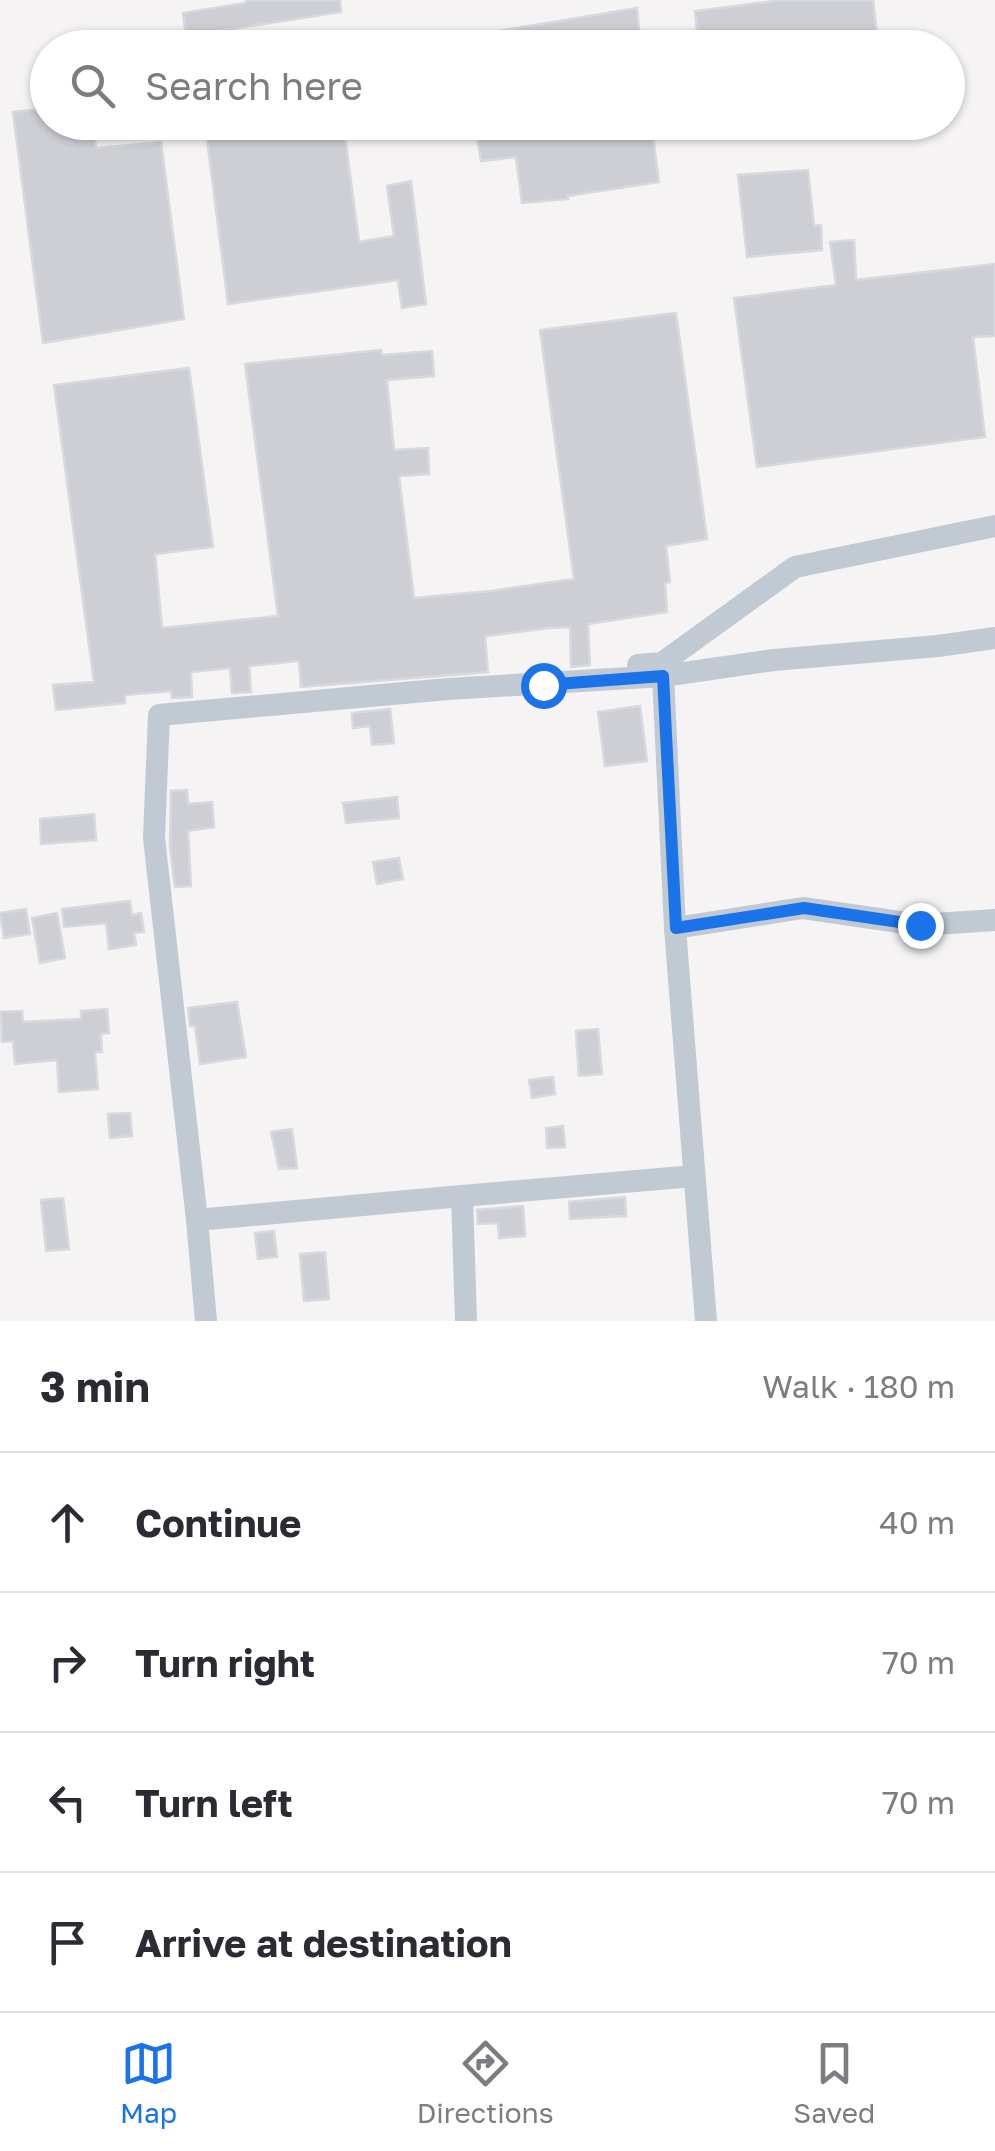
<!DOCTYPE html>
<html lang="en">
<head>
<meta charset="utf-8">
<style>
  :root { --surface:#fff; --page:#f7f7f7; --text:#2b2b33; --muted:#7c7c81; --line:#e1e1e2; --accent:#1a73e8 }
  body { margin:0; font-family:"Golos Text",sans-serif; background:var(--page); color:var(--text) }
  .stop { position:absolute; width:30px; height:30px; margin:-22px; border:8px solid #1a73e8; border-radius:50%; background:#fff }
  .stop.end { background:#1a73e8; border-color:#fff; box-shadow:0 2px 10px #0008 }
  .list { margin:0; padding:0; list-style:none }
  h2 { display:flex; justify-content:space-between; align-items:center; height:130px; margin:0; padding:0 40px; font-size:42px }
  h2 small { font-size:32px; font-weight:400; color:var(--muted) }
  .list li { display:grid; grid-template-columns:65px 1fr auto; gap:30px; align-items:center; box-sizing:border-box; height:140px; padding:0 40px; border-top:2px solid var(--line) }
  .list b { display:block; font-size:38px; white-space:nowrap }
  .list em { font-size:32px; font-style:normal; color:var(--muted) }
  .icon { flex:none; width:55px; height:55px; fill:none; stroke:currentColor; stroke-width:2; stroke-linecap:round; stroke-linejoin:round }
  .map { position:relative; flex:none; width:995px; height:1321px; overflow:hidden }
  .search { position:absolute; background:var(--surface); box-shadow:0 2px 8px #0004; left:30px; right:30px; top:30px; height:110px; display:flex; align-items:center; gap:25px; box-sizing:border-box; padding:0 35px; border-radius:55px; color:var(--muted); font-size:38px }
  .sheet { height:690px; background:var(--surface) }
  nav { display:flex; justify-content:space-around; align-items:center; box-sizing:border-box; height:140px; border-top:2px solid var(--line); background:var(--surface); font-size:28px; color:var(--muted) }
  nav a { display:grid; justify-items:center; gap:5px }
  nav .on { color:var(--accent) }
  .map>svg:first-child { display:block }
  .building { fill:#cdcfd5; stroke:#d7d9de; stroke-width:2.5 }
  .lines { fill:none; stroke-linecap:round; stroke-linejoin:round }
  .minor { stroke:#c1cad2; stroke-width:22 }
  .route { stroke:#1a73e8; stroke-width:12 }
</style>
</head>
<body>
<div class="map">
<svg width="995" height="1321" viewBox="0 0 995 1321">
  <rect width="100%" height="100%" fill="#f5f3f3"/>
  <!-- building -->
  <g class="building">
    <path d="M246 0H340L341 12 186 36 183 13 246 3Z"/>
    <path d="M783 0H873L877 36 771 48H699L695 11Z"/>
    <path d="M637 8 639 31 547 48H501L499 31Z"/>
    <path d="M48 108V122H92L96 148 161 142 184 319 43 343 13 112Z"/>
    <path d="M267 122H343L359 242 394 236 387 186 411 181 426 304 402 308 398 280 228 304 206 131Z"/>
    <path d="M557 122H651L659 182 567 196 568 199 522 203 516 157 481 161 477 136Z"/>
    <path d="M808 170 814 226 821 225 822 250 747 257 738 175Z"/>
    <path d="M854 240 856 280 995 264V336L973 337 985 437 757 467 734 298 836 285 830 242Z"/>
    <path d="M676 313 707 539 666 546 670 582 665 583 667 612 588 624 590 665 571 667 570 627 549 628 485 636 488 672 301 687 299 661 249 666 251 692 232 693 230 668 191 672 192 697 172 698V691L125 695V703L56 710 53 685 94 682 54 385 189 368 213 547 155 554 162 628 278 616 245 364 381 350 382 355 432 351 434 376 387 380 394 450 428 448 429 474 399 476 414 598 491 591 574 579 540 330Z"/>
    <path d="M640 706 647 761 605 766 598 712Z"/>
    <path d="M390 709 394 743 372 745 370 726 353 728 352 713Z"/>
    <path d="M187 790 188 804 212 802 214 827 188 831 191 886 175 887 170 847 171 791Z"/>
    <path d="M397 797 399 818 346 823 343 803Z"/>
    <path d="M94 814 96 840 41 844 40 819Z"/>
    <path d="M399 858 403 879 377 884 373 862Z"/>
    <path d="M130 901 132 915 141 913 144 932 134 933 136 945 109 949 106 923 64 927 62 909Z"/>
    <path d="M26 909 30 934 4 938 0 913Z"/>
    <path d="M57 913 65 958 40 963 32 918Z"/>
    <path d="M237 1002 246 1057 200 1064 195 1026H190L188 1008Z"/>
    <path d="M107 1009 109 1033 101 1034 102 1052H95L98 1089 59 1092 57 1060 15 1064 13 1041 2 1042 1 1012 22 1011 23 1022 81 1019V1011Z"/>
    <path d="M598 1029 602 1074 579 1076 576 1031Z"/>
    <path d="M553 1077 555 1094 532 1098 529 1080Z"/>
    <path d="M130 1113 132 1136 110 1138 108 1114Z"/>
    <path d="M563 1126 565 1147 547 1148 546 1128Z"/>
    <path d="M292 1129 297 1168 279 1169 271 1132Z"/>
    <path d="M625 1197 626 1216 570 1219 569 1202Z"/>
    <path d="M63 1198 69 1249 46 1251 41 1200Z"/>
    <path d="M523 1206 525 1236 499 1238 498 1223 478 1224 477 1210Z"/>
    <path d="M274 1231 277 1257 258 1259 255 1233Z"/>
    <path d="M325 1252 329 1299 304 1301 300 1254Z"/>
  </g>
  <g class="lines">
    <!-- minor -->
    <g class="minor">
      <path d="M638 665 662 663 795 567 995 526"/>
      <path d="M663 676 675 928 706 1321"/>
      <path d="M675 928 803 908 920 925 995 920"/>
      <path d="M462 1196 694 1176"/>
      <path d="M197 1220 154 838 159 715 448 689 663 676 774 660 938 646 995 638"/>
      <path d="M206 1321 197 1220 462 1196 466 1321"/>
    </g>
  </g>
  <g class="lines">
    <!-- route -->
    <path class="route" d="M543 685 663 676 676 928 804 908 920 925"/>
  </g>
</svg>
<div class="stop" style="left:543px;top:685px"></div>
<div class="stop end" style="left:920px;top:925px"></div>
<div class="search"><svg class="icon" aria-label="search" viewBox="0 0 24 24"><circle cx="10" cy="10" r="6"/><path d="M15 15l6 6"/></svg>Search here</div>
</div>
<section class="sheet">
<h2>3 min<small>Walk · 180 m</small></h2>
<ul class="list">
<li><svg class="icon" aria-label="ahead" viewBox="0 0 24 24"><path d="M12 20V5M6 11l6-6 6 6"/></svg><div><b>Continue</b></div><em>40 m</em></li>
<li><svg class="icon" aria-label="right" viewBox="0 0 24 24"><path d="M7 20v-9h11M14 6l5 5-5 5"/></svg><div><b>Turn right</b></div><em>70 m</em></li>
<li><svg class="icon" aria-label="left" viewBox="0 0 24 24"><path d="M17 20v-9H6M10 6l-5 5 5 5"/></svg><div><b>Turn left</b></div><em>70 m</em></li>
<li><svg class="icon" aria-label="arrive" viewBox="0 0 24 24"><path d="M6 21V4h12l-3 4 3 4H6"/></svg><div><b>Arrive at destination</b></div></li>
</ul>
</section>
<nav>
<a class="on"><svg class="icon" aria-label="map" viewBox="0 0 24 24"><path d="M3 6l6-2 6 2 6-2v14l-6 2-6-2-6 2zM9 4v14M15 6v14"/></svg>Map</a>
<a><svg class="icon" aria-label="directions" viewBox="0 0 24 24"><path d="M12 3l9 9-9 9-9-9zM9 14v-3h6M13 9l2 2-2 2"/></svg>Directions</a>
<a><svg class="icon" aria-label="saved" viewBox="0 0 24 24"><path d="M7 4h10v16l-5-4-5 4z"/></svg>Saved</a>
</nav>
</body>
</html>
